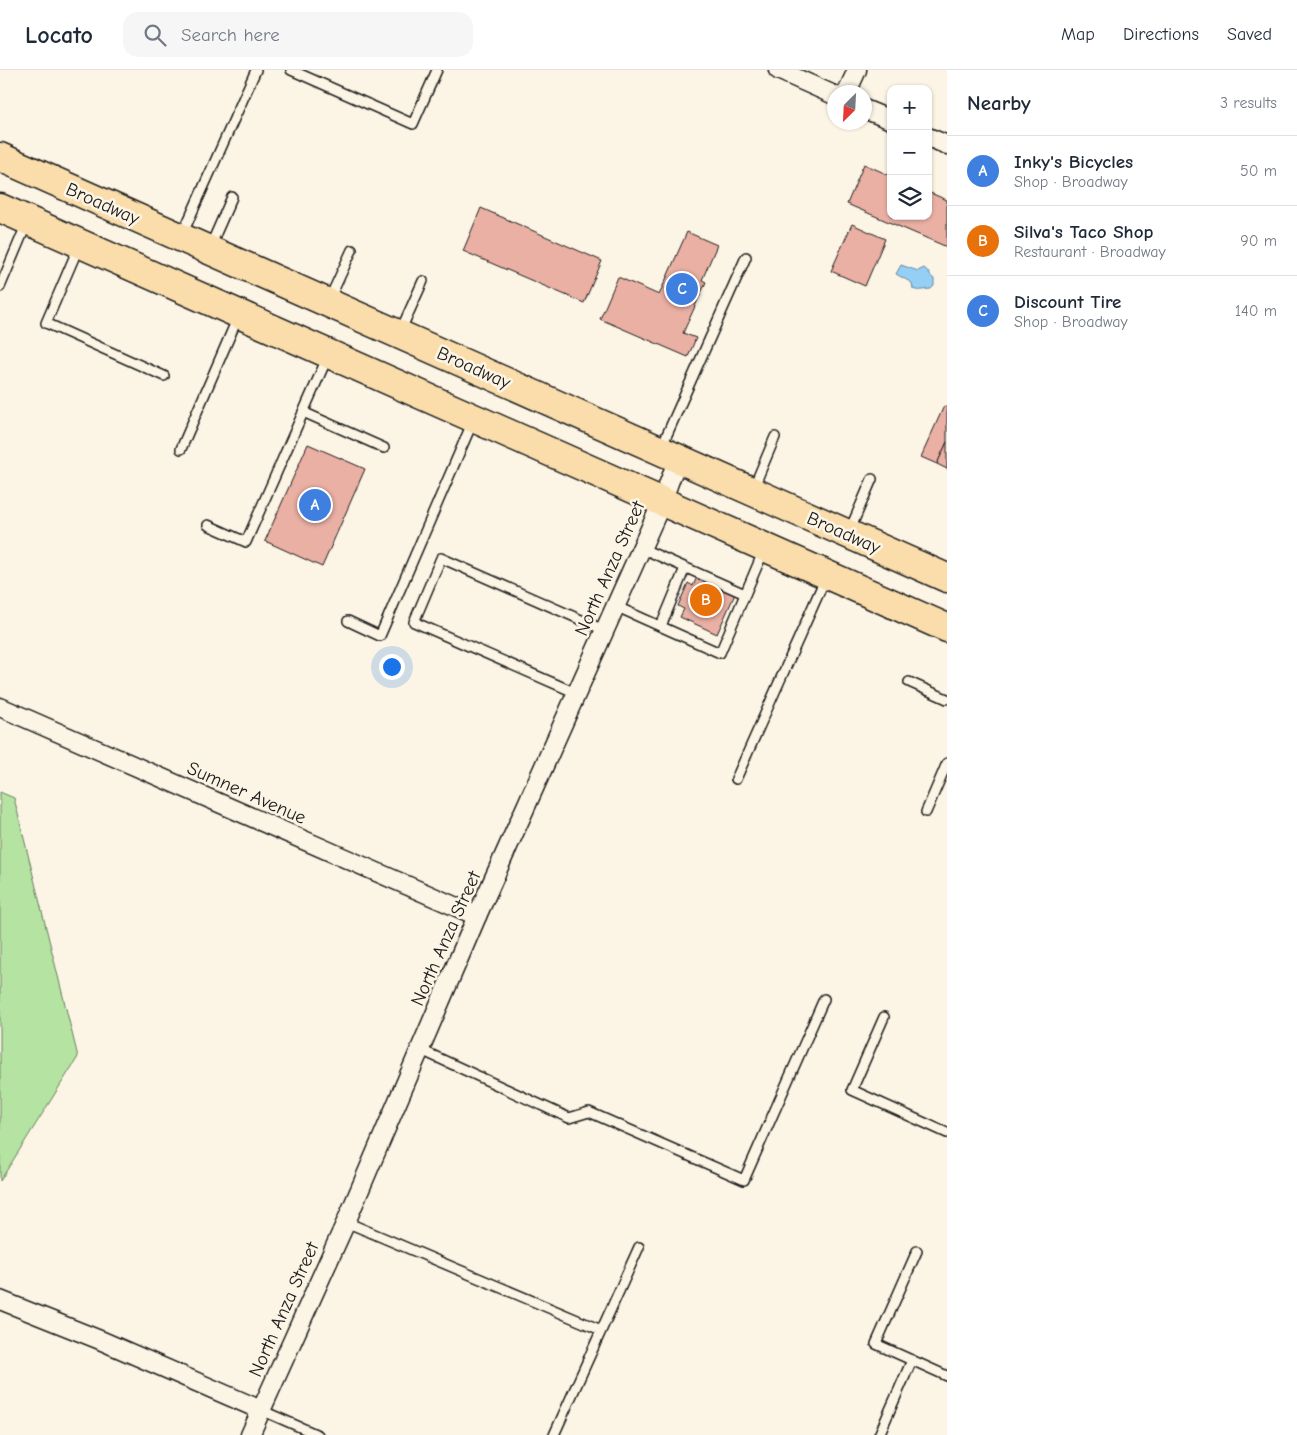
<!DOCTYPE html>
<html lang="en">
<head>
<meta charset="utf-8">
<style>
  :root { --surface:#fff; --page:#f6f6f7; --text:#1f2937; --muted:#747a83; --line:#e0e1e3; --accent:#b45309 }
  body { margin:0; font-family:"Comic Neue",sans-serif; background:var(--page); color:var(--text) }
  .controls { position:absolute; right:15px; top:15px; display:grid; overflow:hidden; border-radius:10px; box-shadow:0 1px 4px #0004 }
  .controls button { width:45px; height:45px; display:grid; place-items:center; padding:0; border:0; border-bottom:1px solid var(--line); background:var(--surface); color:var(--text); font:25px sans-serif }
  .compass { position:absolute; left:827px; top:15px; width:45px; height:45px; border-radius:50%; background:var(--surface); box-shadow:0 1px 4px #0004; rotate:204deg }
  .you { position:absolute; left:391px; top:596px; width:18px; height:18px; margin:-12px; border:4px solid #fff; border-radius:50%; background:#1a73e8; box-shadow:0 0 0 8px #1a73e833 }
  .badge { display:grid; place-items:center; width:32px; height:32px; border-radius:50%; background:var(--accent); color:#fff; font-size:16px; font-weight:700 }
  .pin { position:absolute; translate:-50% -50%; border:2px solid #fff; box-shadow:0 1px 5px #0006 }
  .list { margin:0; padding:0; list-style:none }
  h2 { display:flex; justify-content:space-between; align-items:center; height:65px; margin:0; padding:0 20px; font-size:21px }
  h2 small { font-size:16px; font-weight:400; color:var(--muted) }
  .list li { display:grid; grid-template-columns:32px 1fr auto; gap:15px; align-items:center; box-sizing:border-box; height:70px; padding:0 20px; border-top:1px solid var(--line) }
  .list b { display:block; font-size:19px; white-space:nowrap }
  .list p { margin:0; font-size:16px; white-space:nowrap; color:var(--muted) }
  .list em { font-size:16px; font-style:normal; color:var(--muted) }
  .icon { flex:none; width:28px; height:28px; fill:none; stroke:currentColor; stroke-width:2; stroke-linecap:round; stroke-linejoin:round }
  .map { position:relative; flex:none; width:947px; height:1365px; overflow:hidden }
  header { display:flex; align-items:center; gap:30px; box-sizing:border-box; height:70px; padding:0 25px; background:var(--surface); border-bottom:1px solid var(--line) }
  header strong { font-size:24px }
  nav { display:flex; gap:28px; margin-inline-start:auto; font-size:18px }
  .search { width:350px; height:45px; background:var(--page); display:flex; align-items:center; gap:12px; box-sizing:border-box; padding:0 18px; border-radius:15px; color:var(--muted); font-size:19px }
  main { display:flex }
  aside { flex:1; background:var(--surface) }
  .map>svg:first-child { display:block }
  .green { fill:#b4e3a2; stroke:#68805f }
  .water { fill:#96cff6; stroke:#65879f }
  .building { fill:#eab0a4; stroke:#1c1c1c }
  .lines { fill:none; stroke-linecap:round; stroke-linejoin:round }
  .lane-casing { stroke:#1c1c1c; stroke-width:12 }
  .street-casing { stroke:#1c1c1c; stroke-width:21 }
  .primary-casing { stroke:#1c1c1c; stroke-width:31 }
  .lane { stroke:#fcf5e5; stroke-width:9 }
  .street { stroke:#fcf5e5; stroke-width:18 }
  .primary { stroke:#faddab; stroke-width:28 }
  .labels { text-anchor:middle; stroke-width:5; stroke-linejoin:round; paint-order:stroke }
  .street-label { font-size:19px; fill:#1c1c1c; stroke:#fcf5e5 }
</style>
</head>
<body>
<header>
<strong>Locato</strong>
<div class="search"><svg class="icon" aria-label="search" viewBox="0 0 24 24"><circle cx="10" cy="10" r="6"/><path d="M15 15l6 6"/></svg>Search here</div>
<nav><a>Map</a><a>Directions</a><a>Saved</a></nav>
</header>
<main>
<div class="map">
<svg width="947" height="1365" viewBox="0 0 947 1365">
  <rect width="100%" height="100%" fill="#fcf5e5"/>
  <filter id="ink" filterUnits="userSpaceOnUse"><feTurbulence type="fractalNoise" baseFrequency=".02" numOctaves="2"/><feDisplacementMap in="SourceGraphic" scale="10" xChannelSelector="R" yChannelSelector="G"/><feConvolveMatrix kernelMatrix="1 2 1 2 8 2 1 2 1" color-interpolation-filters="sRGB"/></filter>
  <g filter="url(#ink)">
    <!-- green -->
    <path class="green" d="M0 722 14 728 78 987 0 1111Z"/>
    <!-- water -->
    <path class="water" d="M901 195 918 201 924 198C929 201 929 206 934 209V216L931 219C926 219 918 222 913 219L912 213 896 204Z"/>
    <!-- building -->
    <g class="building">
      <path d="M864 94 891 106V146H928V122L947 130V177L847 134Z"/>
      <path d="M481 138 602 191 584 233 463 181Z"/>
      <path d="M852 154 885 169 865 216 831 201Z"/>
      <path d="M687 162 717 175 702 210 706 212 683 263 696 268 688 287 600 249 618 207 659 225Z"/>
      <path d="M944 336 947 338V372L937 394 921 387Z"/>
      <path d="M947 372V399L937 394Z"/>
      <path d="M308 374 365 399 322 497 265 471Z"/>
      <path d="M697 507 735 524 717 564 680 547 684 539 678 536 688 513 693 516Z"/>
    </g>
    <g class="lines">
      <defs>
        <g id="lane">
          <path d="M291 0 413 54 437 0"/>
          <path d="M182 165 256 0"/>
          <path d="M79 176 46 253 164 306"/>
          <path d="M210 177 232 127"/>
          <path d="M0 217 27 153"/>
          <path d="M329 230 352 180"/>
          <path d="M400 262 423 211"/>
          <path d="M303 342 384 378"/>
          <path d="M661 378 746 187"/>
          <path d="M181 379 238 247"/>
          <path d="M753 419 775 367"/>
          <path d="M208 455 246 472 328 286"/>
          <path d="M849 462 872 409"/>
          <path d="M641 478 745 524"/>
          <path d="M615 536 720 583 764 480"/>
          <path d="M348 551 380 566 473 351"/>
          <path d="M661 556 685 498"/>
          <path d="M909 612 947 629"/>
          <path d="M576 623 414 552 441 488 604 560"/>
          <path d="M736 709 826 507"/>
          <path d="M926 742 947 693"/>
          <path d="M884 947 852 1020 947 1063"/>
          <path d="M419 979 569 1048 589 1042 744 1110 824 929"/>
          <path d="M346 1152 601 1260"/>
          <path d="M917 1181 876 1274 947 1306"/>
          <path d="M261 1340 318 1365"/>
          <path d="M554 1365 639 1177"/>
          <path d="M879 1365 912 1290"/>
        </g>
        <g id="street">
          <path d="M778 0 834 25"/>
          <path d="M847 22 857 0"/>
          <path d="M864 39 891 50"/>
          <path d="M928 67 947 75"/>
          <path d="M0 637 477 846"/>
          <path d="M0 1230 100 1270 261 1340"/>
          <path d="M250 1365 346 1152 477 846 662 432 678 388"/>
        </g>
        <g id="primary">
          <path d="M0 87 947 508"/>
          <path d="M0 138 947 558"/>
        </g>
      </defs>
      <!-- lane casing -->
      <use href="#lane" class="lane-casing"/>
      <!-- street casing -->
      <use href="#street" class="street-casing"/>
      <!-- primary casing -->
      <use href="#primary" class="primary-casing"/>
      <!-- lane -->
      <use href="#lane" class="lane"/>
      <!-- street -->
      <use href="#street" class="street"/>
      <!-- primary -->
      <use href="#primary" class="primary"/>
    </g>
  </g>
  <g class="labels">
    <!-- street labels -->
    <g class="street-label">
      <text transform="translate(103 133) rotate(24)" y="7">Broadway</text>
      <text transform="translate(474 297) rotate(24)" y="7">Broadway</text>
      <text transform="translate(844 462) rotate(24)" y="7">Broadway</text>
      <text transform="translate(609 498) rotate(-66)" y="7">North Anza Street</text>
      <text transform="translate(247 722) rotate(24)" y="7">Sumner Avenue</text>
      <text transform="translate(445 868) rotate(-66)" y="7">North Anza Street</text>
      <text transform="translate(283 1239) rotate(-66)" y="7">North Anza Street</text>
    </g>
  </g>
</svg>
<div class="controls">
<button>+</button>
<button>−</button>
<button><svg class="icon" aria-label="layers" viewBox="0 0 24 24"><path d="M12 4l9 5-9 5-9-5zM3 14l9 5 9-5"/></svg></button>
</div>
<svg class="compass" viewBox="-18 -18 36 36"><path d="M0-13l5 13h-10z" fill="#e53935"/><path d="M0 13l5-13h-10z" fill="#747a83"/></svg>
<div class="you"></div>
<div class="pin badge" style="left:315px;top:435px;background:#3f7fe0">A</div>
<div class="pin badge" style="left:706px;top:530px;background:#e8710a">B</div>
<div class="pin badge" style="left:682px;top:219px;background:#3f7fe0">C</div>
</div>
<aside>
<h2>Nearby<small>3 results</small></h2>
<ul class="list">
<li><span class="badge" style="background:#3f7fe0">A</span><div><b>Inky's Bicycles</b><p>Shop · Broadway</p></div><em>50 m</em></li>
<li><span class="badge" style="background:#e8710a">B</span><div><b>Silva's Taco Shop</b><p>Restaurant · Broadway</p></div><em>90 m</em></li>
<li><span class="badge" style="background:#3f7fe0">C</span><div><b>Discount Tire</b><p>Shop · Broadway</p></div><em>140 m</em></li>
</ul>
</aside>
</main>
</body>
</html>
